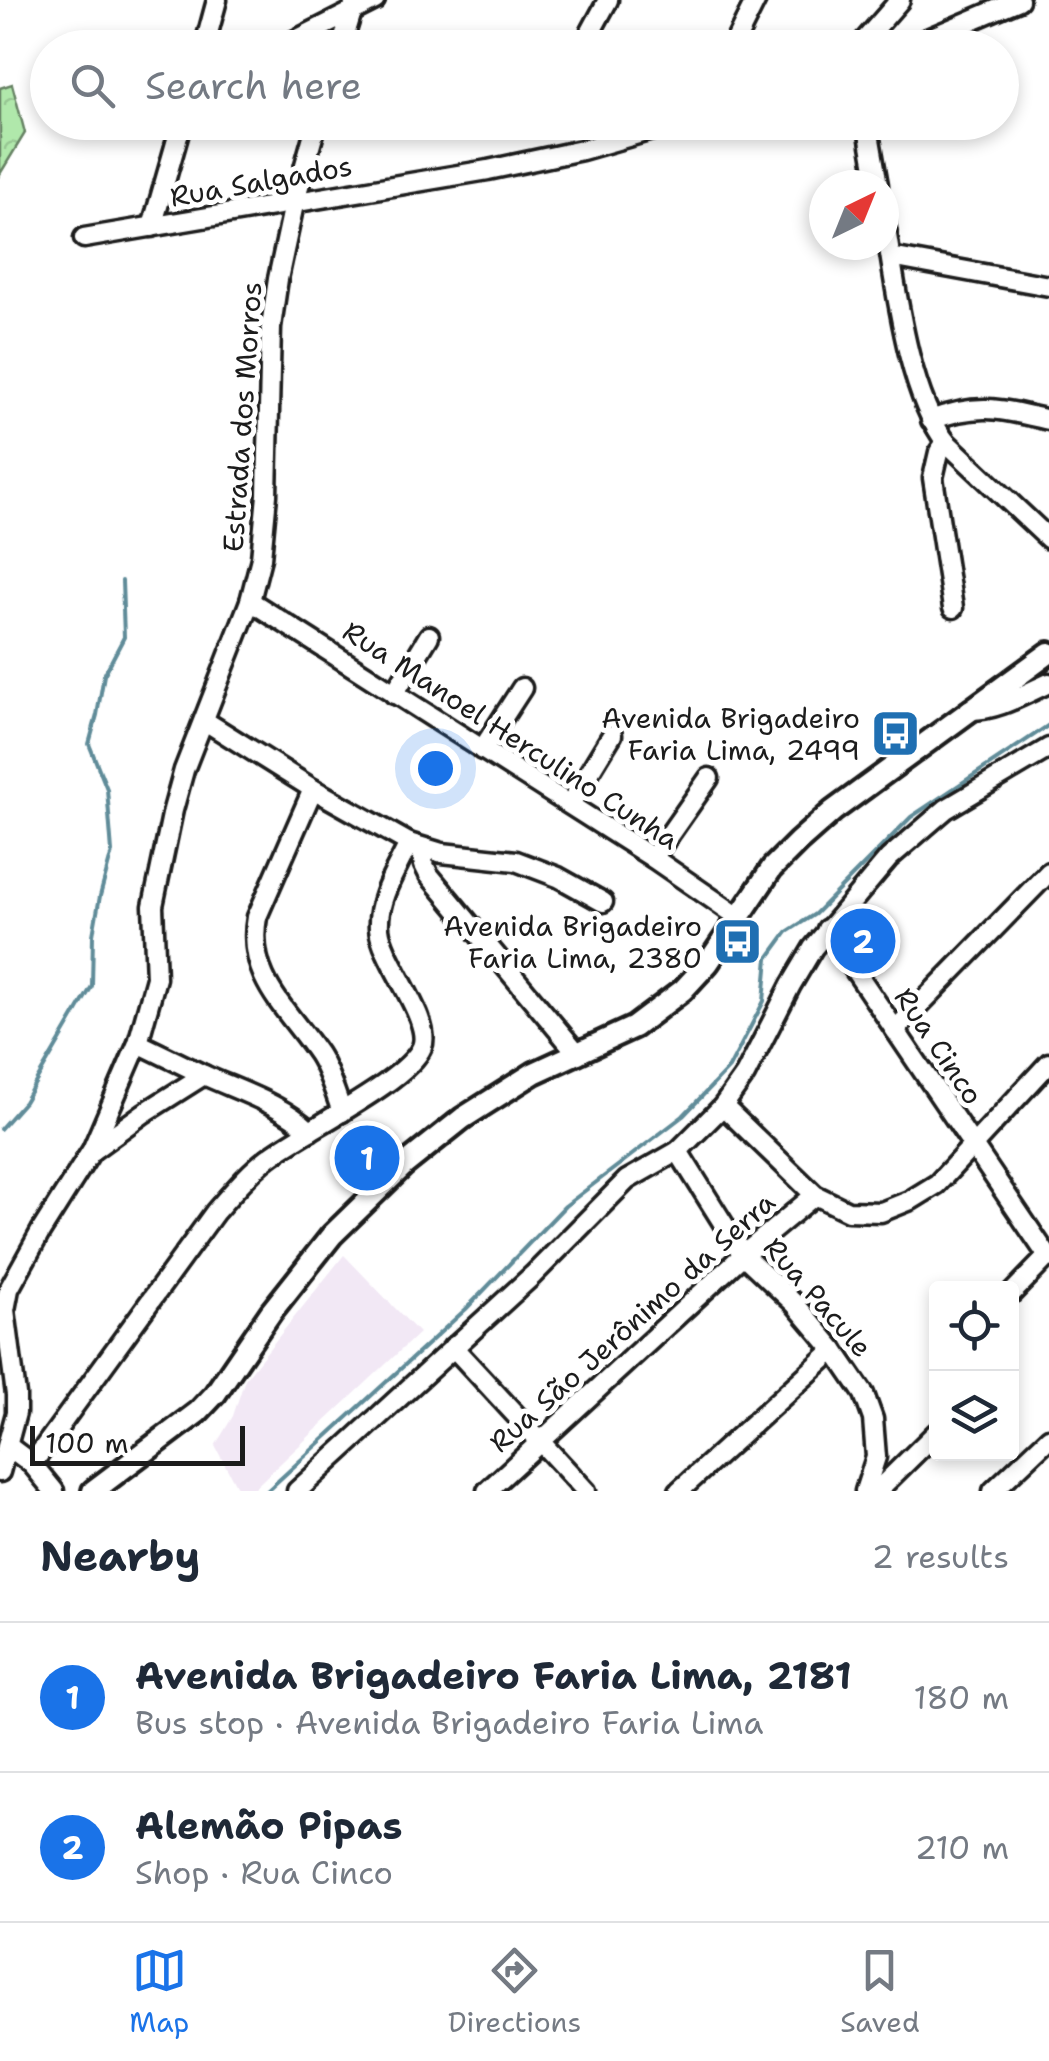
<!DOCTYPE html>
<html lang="en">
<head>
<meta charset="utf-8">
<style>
  :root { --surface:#fff; --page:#f2f2f3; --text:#1f2937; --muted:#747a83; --line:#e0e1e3; --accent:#1a73e8 }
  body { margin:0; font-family:"Shantell Sans",sans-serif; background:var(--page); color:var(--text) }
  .controls { position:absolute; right:30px; bottom:30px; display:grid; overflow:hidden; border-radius:10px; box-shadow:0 5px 15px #0003 }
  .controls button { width:90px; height:90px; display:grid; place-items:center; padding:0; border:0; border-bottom:2px solid var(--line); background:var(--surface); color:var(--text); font:50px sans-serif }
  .compass { position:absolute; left:809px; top:170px; width:90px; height:90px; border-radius:50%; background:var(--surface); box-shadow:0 5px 15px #0003; rotate:43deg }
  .scale { position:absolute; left:30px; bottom:25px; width:215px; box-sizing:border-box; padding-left:10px; border:5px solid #1c1c1c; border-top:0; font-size:28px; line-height:35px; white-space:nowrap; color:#1c1c1c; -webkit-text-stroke:8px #fff; paint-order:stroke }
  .you { position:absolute; left:435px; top:768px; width:35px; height:35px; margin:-25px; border:8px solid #fff; border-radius:50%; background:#1a73e8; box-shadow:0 0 0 15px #1a73e833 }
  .badge { display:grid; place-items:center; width:65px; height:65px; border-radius:50%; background:var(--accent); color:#fff; font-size:32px; font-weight:700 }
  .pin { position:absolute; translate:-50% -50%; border:5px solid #fff; box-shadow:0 2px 10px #0006 }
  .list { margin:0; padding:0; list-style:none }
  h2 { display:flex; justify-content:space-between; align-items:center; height:130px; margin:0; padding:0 40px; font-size:42px }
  h2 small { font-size:32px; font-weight:400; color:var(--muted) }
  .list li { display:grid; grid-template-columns:65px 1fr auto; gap:30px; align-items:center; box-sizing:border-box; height:150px; padding:0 40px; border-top:2px solid var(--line) }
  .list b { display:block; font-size:38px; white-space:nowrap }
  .list p { margin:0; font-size:32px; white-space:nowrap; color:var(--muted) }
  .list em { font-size:32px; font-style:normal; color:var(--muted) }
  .icon { flex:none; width:55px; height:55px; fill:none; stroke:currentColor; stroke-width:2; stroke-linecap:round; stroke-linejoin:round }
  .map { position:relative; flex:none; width:1049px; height:1491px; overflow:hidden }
  .search { position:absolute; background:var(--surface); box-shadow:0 5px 15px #0003; left:30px; right:30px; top:30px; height:110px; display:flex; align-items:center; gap:25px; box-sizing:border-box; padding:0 35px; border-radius:55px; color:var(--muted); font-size:38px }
  .sheet { height:430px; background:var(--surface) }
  nav { display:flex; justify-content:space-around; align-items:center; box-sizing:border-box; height:140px; border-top:2px solid var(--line); background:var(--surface); font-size:28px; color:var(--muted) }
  nav a { display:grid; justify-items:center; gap:5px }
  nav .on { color:var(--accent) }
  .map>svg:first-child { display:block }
  .built { fill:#f2e8f5 }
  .forest { fill:url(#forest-crowns); stroke:#668264; stroke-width:2.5 }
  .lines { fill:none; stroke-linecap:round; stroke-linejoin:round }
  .stream { stroke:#608c99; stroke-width:4 }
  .minor-casing { stroke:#1c1c1c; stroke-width:25 }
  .major-casing { stroke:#1c1c1c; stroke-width:28 }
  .minor { stroke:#fff; stroke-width:18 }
  .major { stroke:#fff; stroke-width:20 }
  .labels { text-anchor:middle; stroke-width:10; stroke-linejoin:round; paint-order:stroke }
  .street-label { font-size:28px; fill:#1c1c1c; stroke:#fff }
  .poi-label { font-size:28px; fill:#1c1c1c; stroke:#fff; text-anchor:end }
</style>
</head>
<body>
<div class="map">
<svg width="1049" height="1491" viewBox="0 0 1049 1491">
  <defs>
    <pattern id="forest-crowns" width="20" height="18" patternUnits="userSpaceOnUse" patternTransform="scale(2.5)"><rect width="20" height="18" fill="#b0e8ab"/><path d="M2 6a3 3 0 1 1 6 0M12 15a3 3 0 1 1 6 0" fill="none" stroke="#97c693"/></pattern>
  </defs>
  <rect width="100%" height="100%" fill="#fff"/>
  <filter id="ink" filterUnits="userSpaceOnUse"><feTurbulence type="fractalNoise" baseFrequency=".01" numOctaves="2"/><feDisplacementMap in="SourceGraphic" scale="20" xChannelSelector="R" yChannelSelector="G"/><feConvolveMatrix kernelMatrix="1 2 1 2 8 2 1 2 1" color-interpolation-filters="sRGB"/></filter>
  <g filter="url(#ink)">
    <!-- built -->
    <path class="built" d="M344 1255 419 1333 251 1491H239L215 1446 233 1416 245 1379Z"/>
    <!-- forest -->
    <path class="forest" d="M12 84 25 133 0 174V88Z"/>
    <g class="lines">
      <!-- stream -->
      <g class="stream">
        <path d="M0 1129 24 1102 92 986 93 935 100 896 112 852 107 789 89 744 97 715 104 675 124 637 122 581"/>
        <path d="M267 1491 466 1309 565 1206 683 1116 729 1068 764 1001 768 958 787 932 815 914 911 817 1049 725"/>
      </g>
      <defs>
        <g id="minor">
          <path d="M204 48 217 0"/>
          <path d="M280 48 375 0"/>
          <path d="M341 48 354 5"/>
          <path d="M582 48 608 0"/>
          <path d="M732 48 756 0"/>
          <path d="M858 48 900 0"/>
          <path d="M906 48 1019 0"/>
          <path d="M867 122 878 185"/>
          <path d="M884 217C895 280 907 393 946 442L939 452 933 478 953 608"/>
          <path d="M152 227 182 122"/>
          <path d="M84 238 488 170 582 150 680 122"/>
          <path d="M891 257 1049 286"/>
          <path d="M931 420C979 402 1001 409 1049 420"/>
          <path d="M946 442 1049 539"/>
          <path d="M250 601 653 858 740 918"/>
          <path d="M394 694 429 636"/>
          <path d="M969 710C997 711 1024 694 1049 683"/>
          <path d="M205 721 313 789 409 843 442 853 516 861 558 877 603 902"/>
          <path d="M482 750 522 688"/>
          <path d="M313 789 257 917C246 978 287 1008 318 1054 329 1071 335 1093 342 1112"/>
          <path d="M570 804 612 735"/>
          <path d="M420 848 424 865 429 875 578 1054"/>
          <path d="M653 858 709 778"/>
          <path d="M827 929 1049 1258"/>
          <path d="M895 1030 1049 872"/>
          <path d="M138 1043 204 1075"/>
          <path d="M723 1106 815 1195 848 1211 881 1212 911 1200 937 1184 1049 1063"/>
          <path d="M93 1150 144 1113 204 1075C239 1091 282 1104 310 1131"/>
          <path d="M678 1151 743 1255 795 1304 834 1350 864 1394 873 1419 876 1457 865 1491"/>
          <path d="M1012 1293 1048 1256"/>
          <path d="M453 1347 586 1491"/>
          <path d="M8 1446 32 1464 54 1491"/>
          <path d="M32 1464 215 1212C232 1193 248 1173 268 1158 301 1132 408 1081 422 1047 433 1020 382 961 379 928 377 898 397 869 409 843"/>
          <path d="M0 1472 16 1413V1395L5 1310 9 1289 41 1231 92 1150 138 1043 156 978 153 906 173 810 184 770 250 601 261 558 267 495 271 327 278 279 294 204 317 122"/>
          <path d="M297 1491 533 1275 627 1180 678 1151 723 1106 745 1075 791 985 813 948 889 858 946 809 1049 748"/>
          <path d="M487 1491 743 1255 815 1195"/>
          <path d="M679 1491 834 1350"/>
          <path d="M877 1491 936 1433"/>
          <path d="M993 1491 1049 1438"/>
        </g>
        <path id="major" d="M93 1491 198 1412 215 1394 271 1312 332 1235 404 1165 463 1118 534 1073 634 1027 683 990 708 963 772 868 798 842 833 811 1049 653"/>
      </defs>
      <!-- minor casing -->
      <use href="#minor" class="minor-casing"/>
      <!-- major casing -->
      <use href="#major" class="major-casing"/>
      <!-- minor -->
      <use href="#minor" class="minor"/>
      <!-- major -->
      <use href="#major" class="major"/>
    </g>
  </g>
  <!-- icons -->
  <defs>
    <symbol id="bus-square" viewBox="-11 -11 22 22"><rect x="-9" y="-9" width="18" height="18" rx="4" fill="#1f6fb2" stroke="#fff"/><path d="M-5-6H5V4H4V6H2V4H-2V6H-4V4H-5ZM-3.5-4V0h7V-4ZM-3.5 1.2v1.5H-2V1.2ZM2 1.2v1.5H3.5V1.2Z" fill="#fff"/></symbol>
  </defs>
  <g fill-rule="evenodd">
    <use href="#bus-square" x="868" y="706" width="55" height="55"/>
    <use href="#bus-square" x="710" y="914" width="55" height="55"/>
  </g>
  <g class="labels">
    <!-- street labels -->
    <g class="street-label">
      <text transform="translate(261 181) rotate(-10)" y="10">Rua Salgados</text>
      <text transform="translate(242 417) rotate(-86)" y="10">Estrada dos Morros</text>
      <text transform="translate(511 735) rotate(33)" y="10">Rua Manoel Herculino Cunha</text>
      <text transform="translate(939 1046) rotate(56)" y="10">Rua Cinco</text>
      <text transform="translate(818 1297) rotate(49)" y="10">Rua Pacule</text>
      <text transform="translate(632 1322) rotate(-42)" y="10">Rua São Jerônimo da Serra</text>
    </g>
    <!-- poi labels -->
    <g class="poi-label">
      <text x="860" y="728">Avenida Brigadeiro<tspan x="860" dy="32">Faria Lima, 2499</tspan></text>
      <text x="702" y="936">Avenida Brigadeiro<tspan x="702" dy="32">Faria Lima, 2380</tspan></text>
    </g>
  </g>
</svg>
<div class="controls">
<button><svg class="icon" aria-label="locate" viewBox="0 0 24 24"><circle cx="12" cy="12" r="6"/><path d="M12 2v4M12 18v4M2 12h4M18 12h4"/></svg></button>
<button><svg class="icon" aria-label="layers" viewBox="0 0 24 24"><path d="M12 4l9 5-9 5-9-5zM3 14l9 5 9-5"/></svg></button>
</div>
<svg class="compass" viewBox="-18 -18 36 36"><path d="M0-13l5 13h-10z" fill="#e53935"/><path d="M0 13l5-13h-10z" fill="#747a83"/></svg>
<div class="scale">100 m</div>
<div class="you"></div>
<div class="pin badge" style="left:367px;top:1158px">1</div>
<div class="pin badge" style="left:863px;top:941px">2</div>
<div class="search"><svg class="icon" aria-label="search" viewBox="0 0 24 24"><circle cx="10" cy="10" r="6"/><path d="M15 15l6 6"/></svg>Search here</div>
</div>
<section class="sheet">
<h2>Nearby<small>2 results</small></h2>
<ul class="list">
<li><span class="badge">1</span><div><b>Avenida Brigadeiro Faria Lima, 2181</b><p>Bus stop · Avenida Brigadeiro Faria Lima</p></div><em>180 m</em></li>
<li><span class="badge">2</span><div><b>Alemão Pipas</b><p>Shop · Rua Cinco</p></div><em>210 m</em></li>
</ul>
</section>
<nav>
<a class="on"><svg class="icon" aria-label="map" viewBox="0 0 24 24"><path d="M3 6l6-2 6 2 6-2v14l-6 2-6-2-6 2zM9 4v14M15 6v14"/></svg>Map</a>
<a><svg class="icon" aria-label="directions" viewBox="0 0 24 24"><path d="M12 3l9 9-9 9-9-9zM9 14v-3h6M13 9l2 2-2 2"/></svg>Directions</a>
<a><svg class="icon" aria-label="saved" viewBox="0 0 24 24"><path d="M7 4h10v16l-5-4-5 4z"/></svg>Saved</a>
</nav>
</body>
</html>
